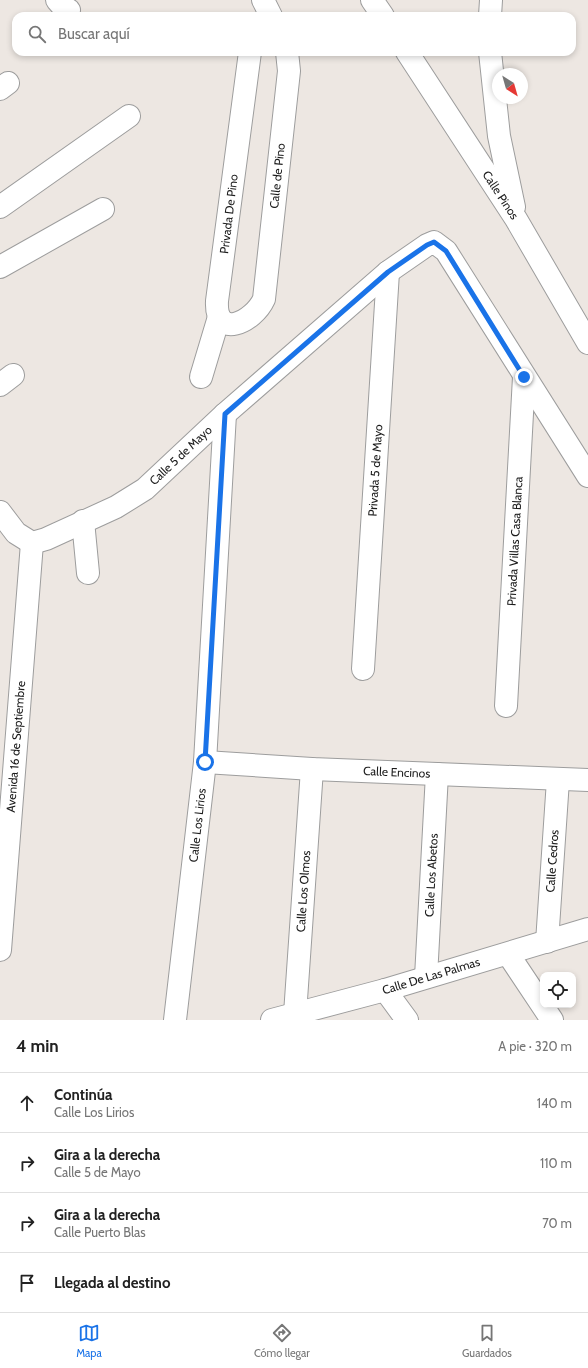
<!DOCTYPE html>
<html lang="es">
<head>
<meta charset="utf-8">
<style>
  :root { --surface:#fff; --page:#f2f2f2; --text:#222; --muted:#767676; --line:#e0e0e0; --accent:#1a73e8 }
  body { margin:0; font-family:Cabin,sans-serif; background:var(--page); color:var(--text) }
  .controls { position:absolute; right:12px; bottom:12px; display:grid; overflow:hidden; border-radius:8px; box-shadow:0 2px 6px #0003 }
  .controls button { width:36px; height:36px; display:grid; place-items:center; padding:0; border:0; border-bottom:1px solid var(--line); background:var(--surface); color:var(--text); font:20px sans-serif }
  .compass { position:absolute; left:492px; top:68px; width:36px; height:36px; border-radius:50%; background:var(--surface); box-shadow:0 2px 6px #0003; rotate:143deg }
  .stop { position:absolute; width:12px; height:12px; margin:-9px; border:3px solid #1a73e8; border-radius:50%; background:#fff }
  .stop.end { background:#1a73e8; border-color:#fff; box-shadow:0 1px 4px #0008 }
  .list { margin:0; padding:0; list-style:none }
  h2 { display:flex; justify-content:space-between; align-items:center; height:52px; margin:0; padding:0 16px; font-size:17px }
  h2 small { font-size:13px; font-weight:400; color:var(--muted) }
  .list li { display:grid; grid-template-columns:26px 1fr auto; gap:12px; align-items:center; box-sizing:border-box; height:60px; padding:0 16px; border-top:1px solid var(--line) }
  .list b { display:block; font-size:15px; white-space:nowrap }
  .list p { margin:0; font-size:13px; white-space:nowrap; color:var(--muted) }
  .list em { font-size:13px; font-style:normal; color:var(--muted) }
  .icon { flex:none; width:22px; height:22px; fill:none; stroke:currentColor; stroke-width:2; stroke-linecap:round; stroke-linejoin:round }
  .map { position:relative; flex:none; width:588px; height:1020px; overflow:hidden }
  .search { position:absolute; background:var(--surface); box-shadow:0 2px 6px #0003; left:12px; right:12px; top:12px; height:44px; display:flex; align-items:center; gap:10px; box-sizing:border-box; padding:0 14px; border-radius:12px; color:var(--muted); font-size:15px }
  .sheet { height:292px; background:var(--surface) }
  nav { display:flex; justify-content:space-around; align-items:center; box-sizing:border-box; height:56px; border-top:1px solid var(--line); background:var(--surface); font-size:11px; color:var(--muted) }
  nav a { display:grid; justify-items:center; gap:2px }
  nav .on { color:var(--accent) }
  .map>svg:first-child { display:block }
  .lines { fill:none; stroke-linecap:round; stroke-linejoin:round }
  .minor-casing { stroke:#9d9d9d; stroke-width:24 }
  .minor { stroke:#fff; stroke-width:22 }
  .route { stroke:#1a73e8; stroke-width:5 }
  .labels { text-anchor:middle; stroke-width:3.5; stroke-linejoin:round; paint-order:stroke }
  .street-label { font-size:12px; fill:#1c1c1c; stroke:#fff }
</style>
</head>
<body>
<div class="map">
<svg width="588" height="1020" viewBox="0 0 588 1020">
  <rect width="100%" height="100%" fill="#ede7e2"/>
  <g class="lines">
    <defs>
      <g id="minor">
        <path d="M57 0 64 8 69 10"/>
        <path d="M263 0 271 16"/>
        <path d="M372 0 383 16"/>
        <path d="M490 16 491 0"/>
        <path id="s1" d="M250 52 217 301C215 340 253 323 264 299L289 71 287 52"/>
        <path id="s2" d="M407 52 516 219 588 343"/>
        <path d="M490 52 499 136 514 207"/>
        <path d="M0 89 8 83"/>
        <path d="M0 207 129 116"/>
        <path d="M0 267 103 209"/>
        <path d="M201 377 219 317"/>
        <path d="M0 385 13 375"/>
        <path id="s3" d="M0 512 16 533 32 543 46 539 116 507 145 489 225 414 388 272 427 245 434 242 446 251 588 476"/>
        <path d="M83 521 88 573"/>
        <path id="s4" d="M363 669 388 272"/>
        <path id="s5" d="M506 706 524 377"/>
        <path id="s6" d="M205 762 312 769 588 780"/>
        <path id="s7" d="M547 942 558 780"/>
        <path id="s8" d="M0 950 32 543"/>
        <path d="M508 954 552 1020"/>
        <path id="s9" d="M426 977 437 774"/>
        <path d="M385 990 407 1020"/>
        <path id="s10" d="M295 1014 312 769"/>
        <path id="s11" d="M175 1020 205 762 225 414"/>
        <path id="s12" d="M272 1020 385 990 588 929"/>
      </g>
    </defs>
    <!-- minor casing -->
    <use href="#minor" class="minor-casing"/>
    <!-- minor -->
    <use href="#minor" class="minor"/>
  </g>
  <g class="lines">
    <!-- route -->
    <path class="route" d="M205 762 225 414 388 272 427 245 434 242 446 251 524 377"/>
  </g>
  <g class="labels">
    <!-- street labels -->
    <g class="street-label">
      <text dy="4" stroke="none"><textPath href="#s1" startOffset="449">Calle de Pino</textPath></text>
      <text dy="4" stroke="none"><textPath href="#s2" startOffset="171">Calle Pinos</textPath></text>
      <text transform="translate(229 214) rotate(-83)" y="4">Privada De Pino</text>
      <text dy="4" stroke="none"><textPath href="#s3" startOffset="220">Calle 5 de Mayo</textPath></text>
      <text dy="4" stroke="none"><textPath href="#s4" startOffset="199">Privada 5 de Mayo</textPath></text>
      <text dy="4" stroke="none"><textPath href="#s5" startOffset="165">Privada Villas Casa Blanca</textPath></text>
      <text dy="4" stroke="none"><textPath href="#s8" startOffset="204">Avenida 16 de Septiembre</textPath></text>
      <text dy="4" stroke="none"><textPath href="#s6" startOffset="192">Calle Encinos</textPath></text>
      <text dy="4" stroke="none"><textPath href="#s11" startOffset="196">Calle Los Lirios</textPath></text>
      <text dy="4" stroke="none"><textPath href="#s7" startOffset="81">Calle Cedros</textPath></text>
      <text dy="4" stroke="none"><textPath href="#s9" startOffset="102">Calle Los Abetos</textPath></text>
      <text dy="4" stroke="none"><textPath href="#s10" startOffset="123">Calle Los Olmos</textPath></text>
      <text dy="4" stroke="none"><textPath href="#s12" startOffset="165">Calle De Las Palmas</textPath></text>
    </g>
  </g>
</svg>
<div class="controls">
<button><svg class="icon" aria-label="locate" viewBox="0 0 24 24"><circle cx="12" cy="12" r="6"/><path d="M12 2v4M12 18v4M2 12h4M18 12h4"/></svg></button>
</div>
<svg class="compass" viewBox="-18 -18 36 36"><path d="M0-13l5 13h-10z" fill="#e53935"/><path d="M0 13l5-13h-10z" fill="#767676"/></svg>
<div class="stop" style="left:205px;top:762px"></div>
<div class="stop end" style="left:524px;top:377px"></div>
<div class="search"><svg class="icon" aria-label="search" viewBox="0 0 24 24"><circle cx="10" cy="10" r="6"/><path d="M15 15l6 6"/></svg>Buscar aquí</div>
</div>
<section class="sheet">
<h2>4 min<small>A pie · 320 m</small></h2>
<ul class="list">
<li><svg class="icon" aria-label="ahead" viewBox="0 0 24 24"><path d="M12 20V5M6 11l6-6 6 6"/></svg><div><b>Continúa</b><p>Calle Los Lirios</p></div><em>140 m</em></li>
<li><svg class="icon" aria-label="right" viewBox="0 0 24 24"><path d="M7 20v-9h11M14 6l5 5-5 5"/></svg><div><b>Gira a la derecha</b><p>Calle 5 de Mayo</p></div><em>110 m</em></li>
<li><svg class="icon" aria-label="right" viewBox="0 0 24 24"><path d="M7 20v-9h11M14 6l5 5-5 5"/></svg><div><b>Gira a la derecha</b><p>Calle Puerto Blas</p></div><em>70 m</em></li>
<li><svg class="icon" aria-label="arrive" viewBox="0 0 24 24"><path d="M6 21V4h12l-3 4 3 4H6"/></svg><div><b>Llegada al destino</b></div></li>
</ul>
</section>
<nav>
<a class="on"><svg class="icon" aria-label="map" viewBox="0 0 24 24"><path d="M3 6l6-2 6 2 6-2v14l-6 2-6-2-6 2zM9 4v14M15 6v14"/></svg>Mapa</a>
<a><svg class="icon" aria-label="directions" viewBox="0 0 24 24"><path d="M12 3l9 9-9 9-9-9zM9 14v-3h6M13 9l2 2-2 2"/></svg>Cómo llegar</a>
<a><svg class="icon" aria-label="saved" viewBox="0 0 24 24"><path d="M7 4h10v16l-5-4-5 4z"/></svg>Guardados</a>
</nav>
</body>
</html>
